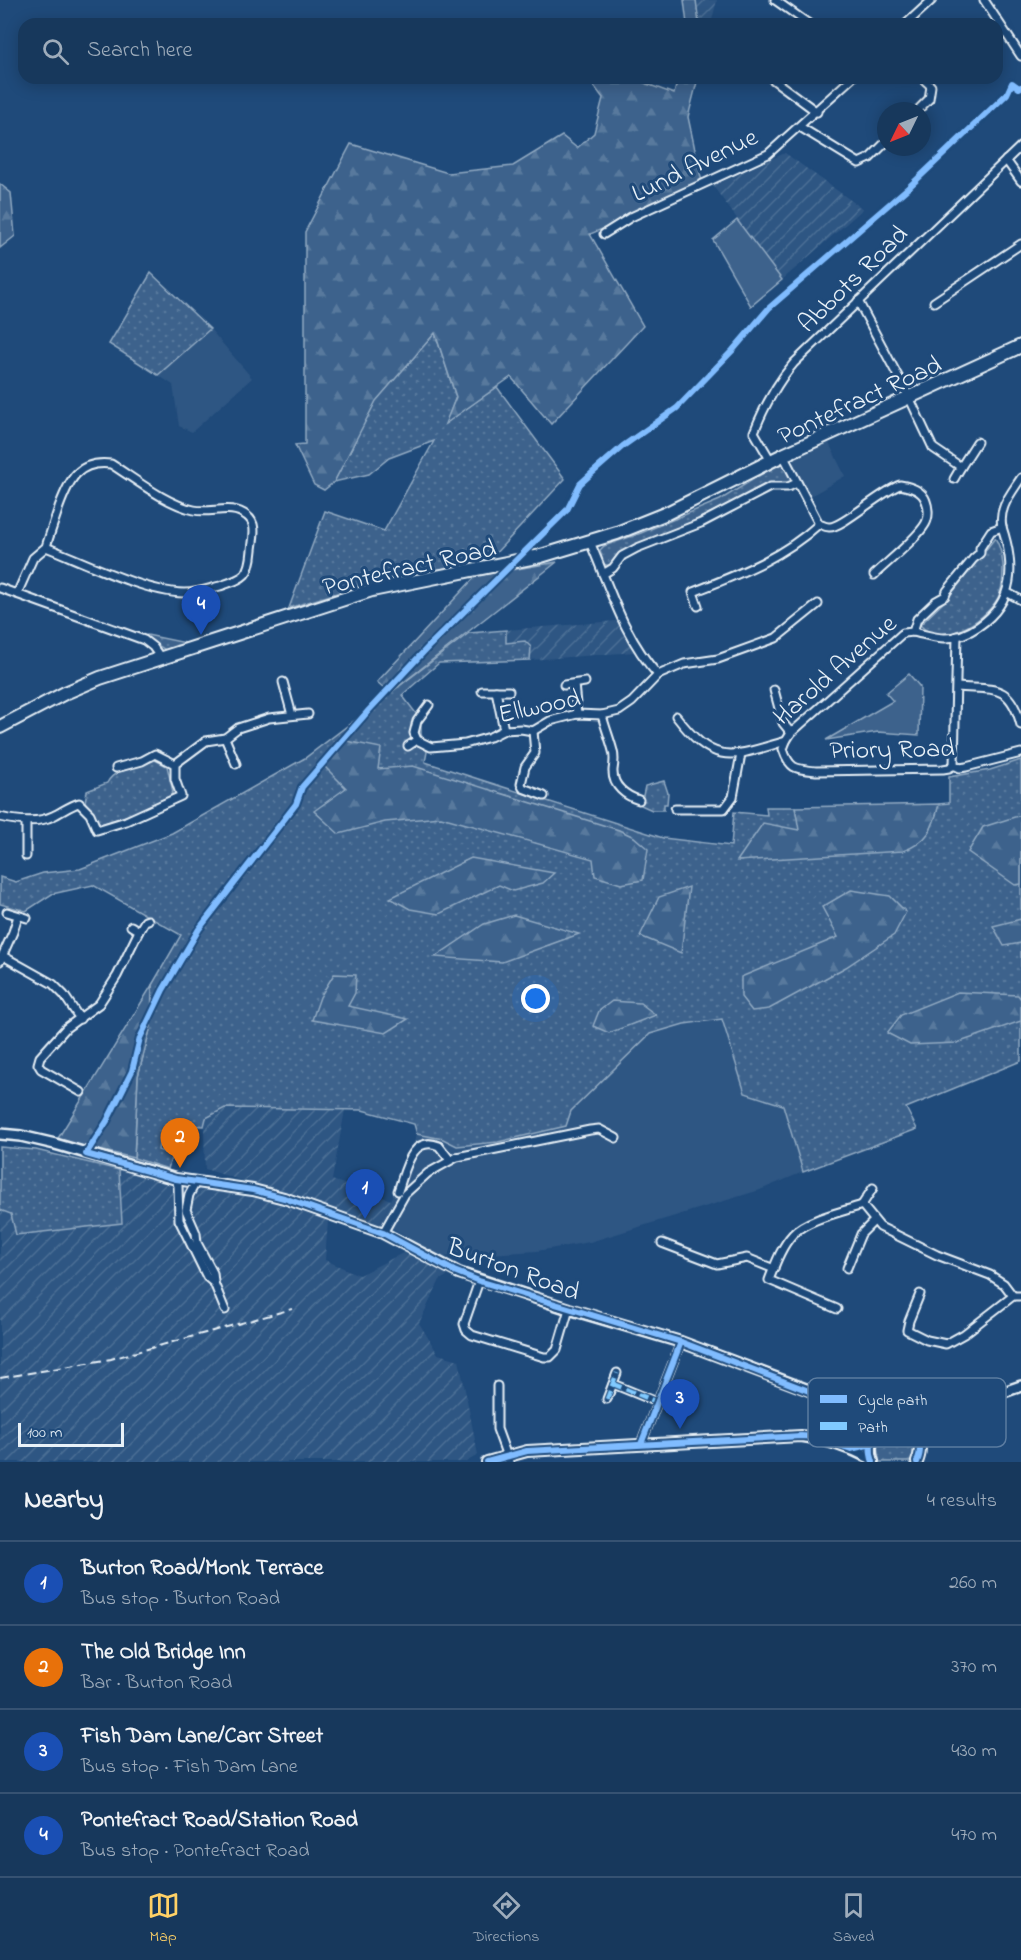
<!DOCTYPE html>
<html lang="en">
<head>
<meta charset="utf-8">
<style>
  :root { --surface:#17385c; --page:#244365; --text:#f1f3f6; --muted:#9eacbb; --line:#365272; --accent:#ffd166 }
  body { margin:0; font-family:"Indie Flower",sans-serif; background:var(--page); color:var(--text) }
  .compass { position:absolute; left:877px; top:102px; width:54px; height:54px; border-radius:50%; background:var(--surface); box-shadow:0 3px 15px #0003; rotate:227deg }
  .scale { position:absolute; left:18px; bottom:15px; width:106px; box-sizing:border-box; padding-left:6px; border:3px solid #e8f1f8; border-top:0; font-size:16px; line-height:21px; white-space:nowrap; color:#e8f1f8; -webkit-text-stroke:4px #1f4a7a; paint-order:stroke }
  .you { position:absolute; left:536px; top:999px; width:21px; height:21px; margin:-15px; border:4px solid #fff; border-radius:50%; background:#1a73e8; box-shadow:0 0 0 9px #1a73e833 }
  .badge { display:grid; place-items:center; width:39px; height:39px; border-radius:50%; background:var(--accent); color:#fff; font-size:20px; font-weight:700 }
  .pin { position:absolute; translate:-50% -50px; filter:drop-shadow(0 2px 3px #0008) }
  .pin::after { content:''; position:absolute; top:32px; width:21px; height:18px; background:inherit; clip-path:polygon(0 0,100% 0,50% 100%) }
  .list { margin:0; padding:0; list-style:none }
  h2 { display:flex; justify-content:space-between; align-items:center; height:78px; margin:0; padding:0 24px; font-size:26px }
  h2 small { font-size:20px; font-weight:400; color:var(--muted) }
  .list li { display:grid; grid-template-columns:39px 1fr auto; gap:18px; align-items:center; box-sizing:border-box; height:84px; padding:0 24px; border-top:2px solid var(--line) }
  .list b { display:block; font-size:22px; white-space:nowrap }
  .list p { margin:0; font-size:20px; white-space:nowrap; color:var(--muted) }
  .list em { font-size:20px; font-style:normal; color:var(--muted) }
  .icon { flex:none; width:33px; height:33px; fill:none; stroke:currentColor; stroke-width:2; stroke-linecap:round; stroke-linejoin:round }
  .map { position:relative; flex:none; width:1021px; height:1462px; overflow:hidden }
  .search { position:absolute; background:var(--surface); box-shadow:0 3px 15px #0003; left:18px; right:18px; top:18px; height:66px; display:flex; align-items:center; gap:15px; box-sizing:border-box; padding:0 21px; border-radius:18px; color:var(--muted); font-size:22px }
  .sheet { height:414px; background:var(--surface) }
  nav { display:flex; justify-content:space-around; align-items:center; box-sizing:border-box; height:84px; border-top:2px solid var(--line); background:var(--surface); font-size:16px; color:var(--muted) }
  nav a { display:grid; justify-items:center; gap:3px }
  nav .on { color:var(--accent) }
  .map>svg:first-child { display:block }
  .built { fill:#2e5683 }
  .industrial { fill:url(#industrial-furrows) }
  .grass { fill:url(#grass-dots); stroke:#92aac2; stroke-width:1.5 }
  .forest { fill:url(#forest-firs); stroke:#92aac2; stroke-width:1.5 }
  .garden { fill:#3c628c; stroke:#92aac2; stroke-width:1.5 }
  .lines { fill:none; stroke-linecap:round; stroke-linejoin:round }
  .street-casing { stroke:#e8f1f8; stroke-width:11 }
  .secondary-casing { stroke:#e8f1f8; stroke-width:14 }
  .highway-casing { stroke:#e8f1f8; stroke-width:16 }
  .street { stroke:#1f4a7a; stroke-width:7 }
  .secondary { stroke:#1f4a7a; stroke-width:9 }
  .highway { stroke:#1f4a7a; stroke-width:12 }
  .rail { stroke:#e8f1f8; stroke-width:2; stroke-dasharray:9 4.5; stroke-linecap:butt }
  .quiet { stroke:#80caff; stroke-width:4.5; stroke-dasharray:9 4.5; stroke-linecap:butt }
  .cycleway-casing { stroke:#1f4a7a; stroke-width:10 }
  .cycleway { stroke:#80bcff; stroke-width:6 }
  .labels { text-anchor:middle; stroke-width:6; stroke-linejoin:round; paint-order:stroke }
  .street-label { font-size:26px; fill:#e8f1f8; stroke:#1f4a7a }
  .key { fill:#1f4a7a; stroke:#5b7ca0; stroke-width:1.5 }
  .key-label { font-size:16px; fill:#e8f1f8 }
</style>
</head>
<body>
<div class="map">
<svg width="1021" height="1462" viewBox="0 0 1021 1462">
  <defs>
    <pattern id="industrial-furrows" width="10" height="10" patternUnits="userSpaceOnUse" patternTransform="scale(1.5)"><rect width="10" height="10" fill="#2e5683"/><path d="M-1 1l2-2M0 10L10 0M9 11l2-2" fill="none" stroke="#4c6f95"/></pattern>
    <pattern id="grass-dots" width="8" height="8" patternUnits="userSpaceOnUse" patternTransform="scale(1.5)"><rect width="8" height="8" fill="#3c628c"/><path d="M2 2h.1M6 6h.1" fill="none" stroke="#58799d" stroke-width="1.8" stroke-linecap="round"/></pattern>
    <pattern id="forest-firs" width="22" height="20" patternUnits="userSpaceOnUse" patternTransform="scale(1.5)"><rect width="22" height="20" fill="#3c628c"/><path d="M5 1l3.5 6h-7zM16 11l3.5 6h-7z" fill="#58799d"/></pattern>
  </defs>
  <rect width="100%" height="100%" fill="#1f4a7a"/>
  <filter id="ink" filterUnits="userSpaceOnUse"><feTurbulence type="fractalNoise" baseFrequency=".0167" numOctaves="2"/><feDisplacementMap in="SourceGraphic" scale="12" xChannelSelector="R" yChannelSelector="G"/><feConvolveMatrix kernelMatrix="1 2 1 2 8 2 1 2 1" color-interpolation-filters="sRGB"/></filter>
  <g filter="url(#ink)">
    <!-- built -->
    <g class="built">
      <path d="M210 329 252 378 192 432 179 426 173 385 158 375Z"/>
      <path d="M828 441 845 476 809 497 793 466 794 461 796 457Z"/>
      <path d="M722 1019 745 1093 783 1105 803 1172 760 1190 590 1242 537 1251 440 1257 394 1229 379 1224 393 1196 417 1134 443 1139 457 1146 498 1142 571 1111 650 1034 684 1024Z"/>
    </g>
    <!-- industrial -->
    <g class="industrial">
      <path d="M696 0H717L711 24H699Z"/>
      <path d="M785 153 863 209 782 280 713 186Z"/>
      <path d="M616 621 635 652 530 660 531 647 525 641 506 643V630Z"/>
      <path d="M225 1108 345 1110 332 1180 391 1200 379 1224 205 1169 204 1126 206 1118Z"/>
      <path d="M119 1170 269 1201 328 1221 325 1260 359 1275 403 1253 450 1274 440 1280 419 1323 438 1354 459 1360 478 1455 466 1462H0V1210L11 1214 122 1223Z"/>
    </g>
    <!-- grass -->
    <g class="grass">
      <path d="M151 273 210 329 158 375 109 344Z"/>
      <path d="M435 333 456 397 446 423 497 387 565 479 491 558 353 588 289 608 325 511 384 531 434 441 389 458 369 474 334 482 375 401Z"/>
      <path d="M778 464 784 465 792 480 790 483 766 486 694 521 638 544 620 556 610 566 603 564 600 550 604 546 641 533 720 500Z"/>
      <path d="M995 538C1000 545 1002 556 1003 565 1003 578 1003 590 996 601 983 622 941 648 920 625L949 597Z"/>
      <path d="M506 630V643L525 641 531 647 530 660 439 663 402 695 421 720V734L427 752 425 762 663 838 731 846 734 812 767 815 766 807H795L800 830 738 861 930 831 939 804 949 803V777L990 770 1021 760V1061L906 1108 917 1129 803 1172 783 1105 745 1093 722 1019 684 1024 650 1034 571 1111 566 1126 498 1142 457 1146 443 1139 417 1134 414 1124 362 1110 225 1108 206 1118 204 1126C193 1126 170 1122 164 1131 160 1136 159 1144 158 1150L172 1155 168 1169 134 1158 138 1076 151 1026 152 985 181 935 93 885 52 894 26 911 0 904V877L16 882 43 873 80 869 172 833 305 758 469 633Z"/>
      <path d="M147 635 186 643 174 649 167 651 146 638Z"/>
      <path d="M155 760 167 766 173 792 170 796 134 813 102 824 97 821 85 802 87 791 107 783C115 767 139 767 155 760Z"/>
      <path d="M664 781 668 793 667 804H664V810H652L641 805 645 786Z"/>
      <path d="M0 1147 36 1150 119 1170 122 1223 16 1235 11 1214 0 1210Z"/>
      <path d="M897 1432C912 1435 918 1448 911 1462H879C872 1447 880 1433 897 1432Z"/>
    </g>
    <!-- forest -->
    <g class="forest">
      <path d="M684 0H696L699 24H687Z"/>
      <path d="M588 78H631L674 94 678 78H698L688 117 703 187 590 234 643 326 551 424 511 377 445 424 456 397 435 333 376 401 334 482 324 490 314 485 295 445 305 444V232L351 144 448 173 513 166 562 136 577 148 594 133 603 98Z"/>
      <path d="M0 184 11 193 15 236 0 248Z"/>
      <path d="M557 562 390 693 377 682 476 576Z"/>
      <path d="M346 741 381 748 378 769 413 766 619 830 634 837 648 849 643 880 621 884 595 876 593 859 441 817 385 822 339 834 314 811 346 788 324 766Z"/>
      <path d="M939 804C933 829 928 842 903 851L737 861 763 823 799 830 795 807Z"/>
      <path d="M1021 815V884L1015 885 968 852 983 827Z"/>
      <path d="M471 858 554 873 543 883 513 891 499 885 439 914 410 909 390 898Z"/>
      <path d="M689 887 681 953 640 936 659 897Z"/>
      <path d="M851 890 890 896 906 912 894 935 846 967 769 1009 752 1011 741 997V977L838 937 822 907Z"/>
      <path d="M514 915 579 934 502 962 435 957 484 924Z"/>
      <path d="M1021 919V943L1004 946 993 926Z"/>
      <path d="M334 974 356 975 355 993 348 1006 408 1019 386 1033 312 1020 320 997Z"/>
      <path d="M152 985 151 1026 138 1076 134 1158 57 1140Z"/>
      <path d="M958 992 1018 995 1021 999V1021L957 1043 910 1045 887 1033 901 1015Z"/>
      <path d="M612 1001 640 1003 656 1015 609 1033 593 1026 599 1011Z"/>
    </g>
    <!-- garden -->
    <g class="garden">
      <path d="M737 220 782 280 751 306 713 240Z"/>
      <path d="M909 674 920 687 919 735 878 732 826 740 893 701 886 693Z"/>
    </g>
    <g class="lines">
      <defs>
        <g id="street">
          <path d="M775 0 809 24"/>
          <path d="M984 0 1021 56"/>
          <path d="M906 24 932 0"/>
          <path d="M771 78 817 112"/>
          <path d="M917 111 929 99 931 86 922 78"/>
          <path d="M800 127 859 163 870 158 886 142"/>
          <path d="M1006 160 1021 181"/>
          <path d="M604 234 631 217 768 154 852 78"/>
          <path d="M858 301 909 397 933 448 961 467 977 442"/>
          <path d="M934 302 1021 244"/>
          <path d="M783 455 819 524"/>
          <path d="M771 461 754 432C764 407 776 384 794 363L1021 146"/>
          <path d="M954 479 961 467"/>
          <path d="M819 524C822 525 825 527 829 527 842 528 880 492 900 485 911 487 922 490 926 501 928 506 929 515 927 520 924 533 885 564 874 575"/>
          <path d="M590 542C610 588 623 636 658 675"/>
          <path d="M603 574 613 568 622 556 637 548 701 523 770 487H788L797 483"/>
          <path d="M0 588 144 640 153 647 160 657"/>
          <path d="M1008 593 1021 600"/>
          <path d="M17 594 33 558 46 547C84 562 144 592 184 593 197 593 208 589 220 586 244 578 250 577 252 550 253 539 258 524 247 516 231 503 212 514 194 510 166 504 135 479 111 464 78 460 69 480 59 507 55 520 50 533 46 547"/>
          <path d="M698 606 693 592C739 574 782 558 819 524"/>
          <path d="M913 632C923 634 934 638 945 638 957 638 969 633 979 626 1015 601 1015 566 1002 527"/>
          <path d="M283 682 292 715"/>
          <path d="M574 684 577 714"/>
          <path d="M564 685 585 682"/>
          <path d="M957 687C994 690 1010 683 1021 725"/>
          <path d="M774 690 783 723 791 733"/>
          <path d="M482 691H509"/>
          <path d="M496 691 504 730"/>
          <path d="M429 705 417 721 414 733 417 740 431 747 465 744 490 737 504 730 521 729 533 731 550 721 577 714 602 715 619 711 632 702 658 675 684 664 718 659 776 638 818 604"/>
          <path d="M602 715C605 727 610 739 613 751 615 758 614 764 613 770 612 786 626 796 639 800"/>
          <path d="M676 716C715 767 731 757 786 741L791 733 903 633 913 632 917 619 936 601 945 596 947 591 973 559 980 553V548L991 531 1002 527C998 508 1011 494 1021 478"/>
          <path d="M533 731 535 753 525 767 521 784 523 788 544 796"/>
          <path d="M225 738 236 764"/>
          <path d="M786 741 783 749C790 770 796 769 816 771L943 769 949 768 954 765 960 768 966 767 1021 753"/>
          <path d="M408 746 417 740"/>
          <path d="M954 765 957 636"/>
          <path d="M116 768 142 761 155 754 175 764"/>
          <path d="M675 809H724L733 797 741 754"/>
          <path d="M0 817C17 821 37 824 53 816 62 812 69 806 79 803L90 814 97 830 126 821 181 796 175 779V764L206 741 225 738 238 728 269 718 308 714"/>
          <path d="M26 856V822"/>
          <path d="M7 912 27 918"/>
          <path d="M131 926 139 931"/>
          <path d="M3 956 53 984 64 995 80 1019"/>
          <path d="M0 961 13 932 18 916"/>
          <path d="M81 1092 41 1069 38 1064 40 1057 66 1028 99 1004 117 976 139 931 145 921 148 920"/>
          <path d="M176 1179 178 1186 179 1220 207 1277 214 1283 225 1310"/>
          <path d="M196 1182 189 1195 186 1210 196 1233 197 1243 213 1273 214 1282"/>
          <path d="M398 1191C405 1172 411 1134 439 1146L450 1160"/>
          <path d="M862 1205 873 1188"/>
          <path d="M383 1233 405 1194 428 1173 457 1157 590 1130 599 1129 616 1138"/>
          <path d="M662 1243 717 1264 747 1258 774 1269"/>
          <path d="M847 1268 861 1234 874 1221"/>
          <path d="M479 1281 464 1324 466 1330 472 1335 544 1357H550L557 1350 569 1309"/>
          <path d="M920 1294 909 1321 907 1330 927 1340 946 1344 964 1334 1013 1296H1021"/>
          <path d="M837 1309 769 1280C775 1265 781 1247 793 1234 807 1219 842 1212 862 1205L880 1227 937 1255 990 1275 1004 1284 1013 1296"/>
          <path d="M613 1384 657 1402"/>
          <path d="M497 1386V1429L509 1462"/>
          <path d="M607 1399 617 1373"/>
          <path d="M641 1444 681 1342"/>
        </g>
        <g id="secondary">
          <path d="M0 1134 21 1136 55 1144 176 1179 253 1190 284 1198 383 1233 459 1273 569 1309 681 1342 851 1406 895 1426"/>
          <path d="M901 1427 932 1421 964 1406 1021 1386"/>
          <path d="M919 1445 932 1421"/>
          <path d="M873 1461C858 1413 935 1418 917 1462"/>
          <path d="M487 1462 527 1451 801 1436C827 1439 849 1447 872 1459"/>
        </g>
        <path id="highway" d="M0 727 65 693 100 678 372 590 541 556 617 533 667 513 783 455 1021 346"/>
      </defs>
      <!-- street casing -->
      <use href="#street" class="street-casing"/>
      <!-- secondary casing -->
      <use href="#secondary" class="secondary-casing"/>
      <!-- highway casing -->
      <use href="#highway" class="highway-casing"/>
      <!-- street -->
      <use href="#street" class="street"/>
      <!-- secondary -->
      <use href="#secondary" class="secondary"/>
      <!-- highway -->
      <use href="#highway" class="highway"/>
      <!-- rail -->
      <path class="rail" d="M0 1378 111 1359 292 1309"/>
      <!-- quiet -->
      <g class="quiet">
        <path d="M613 1384 657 1402"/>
        <path d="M607 1399 617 1373"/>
      </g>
      <defs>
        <g id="cycleway">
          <path d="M875 1437V1427L869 1414 681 1342 479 1281 454 1271 383 1233 284 1198 253 1190 176 1179 86 1154 107 1121 132 1071 140 1038 163 990 199 929 296 804 302 787 369 710 430 645 567 510 580 484 591 474 623 446 677 408 733 350 769 308 909 187 1007 94 1012 83 1019 88 1021 87"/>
          <path d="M641 1444 681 1342"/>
          <path d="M487 1462 527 1451 801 1436 816 1437 851 1449 872 1444"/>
          <path d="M873 1462C856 1414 936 1417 917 1462"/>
        </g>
      </defs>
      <!-- cycleway casing -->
      <use href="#cycleway" class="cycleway-casing"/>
      <!-- cycleway -->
      <use href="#cycleway" class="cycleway"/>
    </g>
  </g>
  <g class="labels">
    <!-- street labels -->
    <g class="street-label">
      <text transform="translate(694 164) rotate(-26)" y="9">Lund Avenue</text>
      <text transform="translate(852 278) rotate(-44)" y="9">Abbots Road</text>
      <text transform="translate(859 399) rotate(-25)" y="9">Pontefract Road</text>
      <text transform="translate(409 566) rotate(-13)" y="9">Pontefract Road</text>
      <text transform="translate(834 669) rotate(-41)" y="9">Harold Avenue</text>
      <text transform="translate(539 705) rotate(-12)" y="9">Ellwood</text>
      <text transform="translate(892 748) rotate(-1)" y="9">Priory Road</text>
      <text transform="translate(514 1268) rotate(20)" y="9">Burton Road</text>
    </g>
  </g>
  <!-- legend -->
  <rect x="808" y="1378" width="198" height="69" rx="9" class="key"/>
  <rect x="820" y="1395" width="27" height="8" fill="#80bcff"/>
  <rect x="820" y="1422" width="27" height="8" fill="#80caff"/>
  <g class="key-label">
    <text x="858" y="1405">Cycle path</text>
    <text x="858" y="1432">Path</text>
  </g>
</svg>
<svg class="compass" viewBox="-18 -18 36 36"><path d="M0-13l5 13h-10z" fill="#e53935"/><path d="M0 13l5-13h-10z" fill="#9eacbb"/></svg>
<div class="scale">100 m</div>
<div class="you"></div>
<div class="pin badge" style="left:365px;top:1219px;background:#1a4fb4">1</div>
<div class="pin badge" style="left:180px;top:1168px;background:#e8710a">2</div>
<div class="pin badge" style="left:680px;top:1429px;background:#1a4fb4">3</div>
<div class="pin badge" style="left:201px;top:635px;background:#1a4fb4">4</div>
<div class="search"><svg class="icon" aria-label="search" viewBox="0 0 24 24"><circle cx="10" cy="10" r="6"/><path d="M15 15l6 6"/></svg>Search here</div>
</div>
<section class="sheet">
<h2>Nearby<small>4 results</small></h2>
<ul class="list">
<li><span class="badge" style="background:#1a4fb4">1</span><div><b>Burton Road/Monk Terrace</b><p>Bus stop · Burton Road</p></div><em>260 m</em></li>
<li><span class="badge" style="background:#e8710a">2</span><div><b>The Old Bridge Inn</b><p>Bar · Burton Road</p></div><em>370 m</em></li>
<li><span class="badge" style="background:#1a4fb4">3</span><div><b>Fish Dam Lane/Carr Street</b><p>Bus stop · Fish Dam Lane</p></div><em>430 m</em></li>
<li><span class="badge" style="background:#1a4fb4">4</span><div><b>Pontefract Road/Station Road</b><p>Bus stop · Pontefract Road</p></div><em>470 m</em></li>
</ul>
</section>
<nav>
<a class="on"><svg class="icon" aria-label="map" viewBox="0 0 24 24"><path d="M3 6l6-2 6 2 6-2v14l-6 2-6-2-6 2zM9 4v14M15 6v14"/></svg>Map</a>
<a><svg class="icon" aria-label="directions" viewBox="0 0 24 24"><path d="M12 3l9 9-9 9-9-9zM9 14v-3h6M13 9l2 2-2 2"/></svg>Directions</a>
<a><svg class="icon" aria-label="saved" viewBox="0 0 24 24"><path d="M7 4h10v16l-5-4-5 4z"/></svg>Saved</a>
</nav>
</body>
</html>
